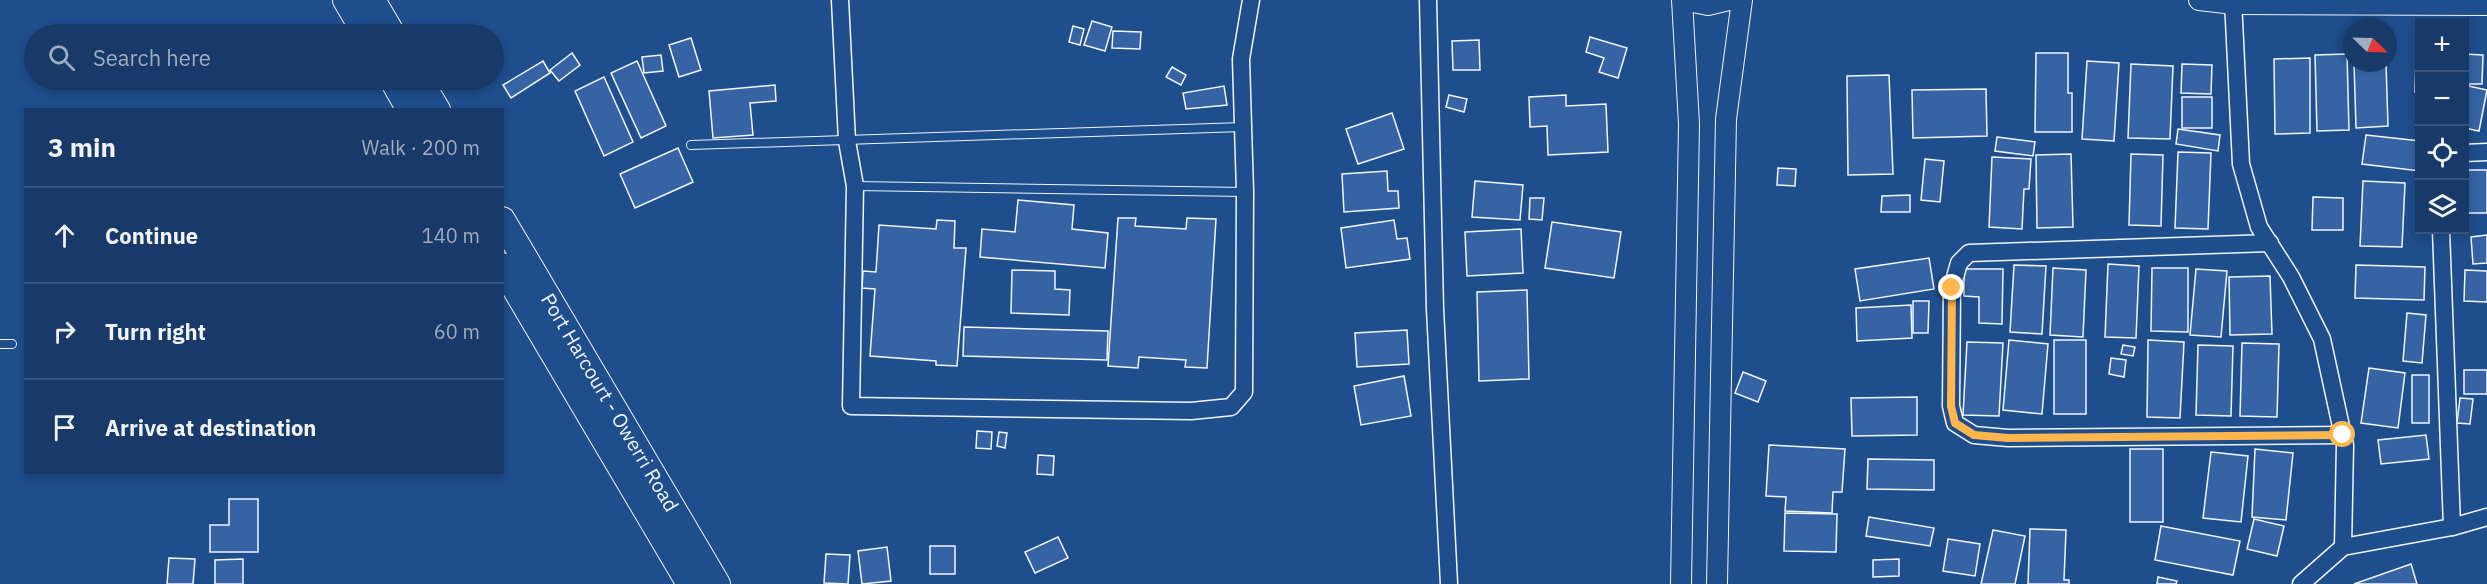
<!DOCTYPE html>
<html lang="en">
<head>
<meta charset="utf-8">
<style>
  :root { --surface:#173a69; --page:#20416f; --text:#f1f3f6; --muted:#9eadc0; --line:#36547d }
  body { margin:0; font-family:"IBM Plex Sans",sans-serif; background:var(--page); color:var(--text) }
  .controls { position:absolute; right:18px; top:18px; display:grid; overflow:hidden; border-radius:0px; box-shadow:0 3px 9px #0003 }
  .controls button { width:54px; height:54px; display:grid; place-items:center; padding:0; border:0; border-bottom:2px solid var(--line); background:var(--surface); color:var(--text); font:30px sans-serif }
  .compass { position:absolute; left:2343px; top:18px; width:54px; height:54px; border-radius:50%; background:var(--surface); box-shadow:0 3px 9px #0003; rotate:113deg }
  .stop { position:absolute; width:18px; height:18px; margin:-14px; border:4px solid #ffb74d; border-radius:50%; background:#fff }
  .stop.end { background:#ffb74d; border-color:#fff; box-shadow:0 2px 6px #0008 }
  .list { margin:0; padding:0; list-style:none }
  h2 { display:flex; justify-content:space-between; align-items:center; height:78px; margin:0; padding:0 24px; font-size:26px }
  h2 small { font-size:20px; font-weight:400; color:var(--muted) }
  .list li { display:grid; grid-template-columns:39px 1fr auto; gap:18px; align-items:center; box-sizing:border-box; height:96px; padding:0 24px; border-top:2px solid var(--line) }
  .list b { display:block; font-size:22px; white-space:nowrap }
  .list em { font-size:20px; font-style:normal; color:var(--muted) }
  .icon { flex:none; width:33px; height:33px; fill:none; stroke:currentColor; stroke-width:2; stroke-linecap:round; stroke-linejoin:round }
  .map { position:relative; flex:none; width:2487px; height:584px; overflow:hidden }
  .search { position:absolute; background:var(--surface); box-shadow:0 3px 9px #0003; left:24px; top:24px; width:480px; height:66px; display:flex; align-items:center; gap:15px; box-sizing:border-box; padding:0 21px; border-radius:33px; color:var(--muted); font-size:22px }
  .panel { position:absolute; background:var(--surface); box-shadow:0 3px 9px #0003; left:24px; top:108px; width:480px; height:366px; border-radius:0px }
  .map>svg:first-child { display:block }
  .building { fill:#3563a3; stroke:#f2f6ff; stroke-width:1.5 }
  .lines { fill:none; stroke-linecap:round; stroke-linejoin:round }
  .service-casing { stroke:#f2f6ff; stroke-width:10 }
  .minor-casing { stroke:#f2f6ff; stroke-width:19 }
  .tertiary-casing { stroke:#f2f6ff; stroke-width:22 }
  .primary-casing { stroke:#f2f6ff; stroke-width:28 }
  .service { stroke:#1f4e8c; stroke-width:8 }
  .minor { stroke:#1f4e8c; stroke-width:16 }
  .tertiary { stroke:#1f4e8c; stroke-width:20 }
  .primary { stroke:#1f4e8c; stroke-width:26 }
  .route { stroke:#ffb74d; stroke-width:8 }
  .labels { text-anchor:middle; stroke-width:4.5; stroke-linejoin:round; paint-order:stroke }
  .street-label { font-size:20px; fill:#f2f6ff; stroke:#1f4e8c }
</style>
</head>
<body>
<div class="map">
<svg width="2487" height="584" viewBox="0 0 2487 584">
  <rect width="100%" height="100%" fill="#1f4e8c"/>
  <!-- building -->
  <g class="building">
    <path d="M1092 21 1112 27 1105 51 1084 45Z"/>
    <path d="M1073 26 1084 29 1080 45 1069 42Z"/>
    <path d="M1113 31 1141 32 1140 49 1112 48Z"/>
    <path d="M1590 37 1627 48 1618 78 1599 72 1604 58 1586 52Z"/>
    <path d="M691 38 701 70 679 77 669 45Z"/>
    <path d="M1479 40 1480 70H1453L1452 41Z"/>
    <path d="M572 53 580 65 559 81 550 70Z"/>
    <path d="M2036 53H2068V93H2072V132H2035Z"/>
    <path d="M2347 54 2349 130 2317 131 2315 55Z"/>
    <path d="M2464 54 2483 55 2482 84H2464Z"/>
    <path d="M661 55 663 71 644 73 642 57Z"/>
    <path d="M2310 58V133L2275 134 2274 59Z"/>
    <path d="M2416 59 2420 60V92H2415Z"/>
    <path d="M543 61 550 73 511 98 503 85Z"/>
    <path d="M637 61 666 126 641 138 611 73Z"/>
    <path d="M2087 61 2119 63 2114 141 2082 139Z"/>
    <path d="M2354 63H2386L2388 126 2356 128Z"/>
    <path d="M2131 64 2173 66 2170 139 2128 138Z"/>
    <path d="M2182 64 2212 65 2211 94 2181 93Z"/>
    <path d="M1172 67 1186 75 1181 85 1166 77Z"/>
    <path d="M1889 75 1893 174 1848 175 1847 76Z"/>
    <path d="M604 77 633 142 604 156 575 91Z"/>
    <path d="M775 85 776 101 750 103 753 135 713 138 709 91Z"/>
    <path d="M2464 85 2487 90 2479 131 2464 128Z"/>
    <path d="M1224 86 1227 105 1186 109 1183 93Z"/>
    <path d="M1986 89 1987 136 1913 138 1912 90Z"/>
    <rect x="2417" y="94" width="3" height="32"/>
    <path d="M1449 95 1467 99 1464 112 1446 107Z"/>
    <path d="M1566 95V106L1606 104 1608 152 1548 155 1547 126 1530 127 1529 97Z"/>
    <rect x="2182" y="97" width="30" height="31"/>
    <path d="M1392 113 1404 149 1358 164 1346 129Z"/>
    <path d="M2178 129 2220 135 2218 151 2176 144Z"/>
    <path d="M2366 135 2420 141V171L2362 164Z"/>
    <path d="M1997 137 2035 142 2033 156 1995 151Z"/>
    <path d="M678 148 693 182 635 208 620 174Z"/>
    <path d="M2178 152 2211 153 2208 229 2175 228Z"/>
    <path d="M2071 154 2073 227 2037 228 2036 155Z"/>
    <path d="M2131 154 2163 155 2161 226 2129 225Z"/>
    <path d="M1992 157 2031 159 2029 189H2024L2022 229 1989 227Z"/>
    <path d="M1925 159 1944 161 1940 202 1921 200Z"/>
    <path d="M1778 168 1796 169 1795 186 1777 185Z"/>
    <rect x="2464" y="170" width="23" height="43"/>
    <path d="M1387 171 1388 191H1398L1399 208 1344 212 1342 174Z"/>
    <path d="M1475 181 1523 185 1520 220 1472 217Z"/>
    <path d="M2363 181 2405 183 2402 247 2360 246Z"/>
    <path d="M1910 195V212H1881L1882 196Z"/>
    <path d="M2313 197 2343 198V230H2312Z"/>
    <path d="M1530 198H1544L1542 220 1529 219Z"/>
    <path d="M1018 200 1074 205 1072 229 1108 233 1105 268 980 257 982 229 1015 232Z"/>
    <path d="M1118 218H1136L1135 226 1186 229 1187 218 1216 219 1207 368 1185 367 1186 360 1139 357 1138 368 1108 366Z"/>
    <path d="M937 220 955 221 954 248H966L957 366 936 365V361L870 356 875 289 862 288 863 271 876 272 879 225 936 229Z"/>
    <path d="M1394 220 1397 239 1407 238 1410 259 1346 268 1341 228Z"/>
    <path d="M1552 222 1621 232 1614 278 1545 268Z"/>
    <path d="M1521 229 1523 273 1467 276 1465 232Z"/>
    <path d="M2487 235V263L2473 264 2471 237Z"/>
    <path d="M1929 258 1934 289 1860 301 1855 269Z"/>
    <path d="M2108 264 2139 266 2136 338 2105 337Z"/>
    <path d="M2014 265 2046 266 2042 334 2010 332Z"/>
    <path d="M2356 265 2425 267 2424 300 2355 298Z"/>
    <path d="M2053 268 2086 270 2083 337 2050 335Z"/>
    <path d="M2152 268H2188V332L2151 331Z"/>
    <path d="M1964 269H2003L2002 324 1979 323V297L1964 296Z"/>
    <path d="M2196 269 2227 271 2221 337 2190 335Z"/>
    <path d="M1012 270 1055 271V289L1070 290 1069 315 1011 313Z"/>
    <path d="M2465 270 2487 271V302L2464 301Z"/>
    <path d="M2270 276 2272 334 2230 335 2229 277Z"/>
    <path d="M1527 290 1529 379 1479 381 1477 292Z"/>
    <path d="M1913 301H1929L1928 333H1913Z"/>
    <path d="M1911 305 1912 338 1857 341 1856 308Z"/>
    <path d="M2407 313 2426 315 2422 363 2403 361Z"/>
    <path d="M964 327 1108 331 1107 360 963 356Z"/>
    <path d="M1407 330 1409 364 1357 367 1355 333Z"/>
    <path d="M2009 340 2048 344 2042 414 2003 410Z"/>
    <rect x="2054" y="340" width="32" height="74"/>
    <path d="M2148 340 2184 342 2180 418 2147 417Z"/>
    <path d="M1967 342 2003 343 1999 416 1963 415Z"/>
    <path d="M2242 343 2279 344 2277 417 2240 416Z"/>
    <path d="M2123 345 2135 347 2133 356 2121 354Z"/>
    <path d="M2198 345 2233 346 2231 416 2196 415Z"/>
    <path d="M2111 358 2126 360 2124 377 2109 374Z"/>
    <path d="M2369 368 2405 373 2398 428 2361 423Z"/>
    <rect x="2464" y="370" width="23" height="24"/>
    <path d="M1743 372 1766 381 1758 402 1735 393Z"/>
    <rect x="2412" y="375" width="17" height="48"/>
    <path d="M1404 376 1411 416 1361 425 1354 386Z"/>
    <path d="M1917 397V435L1852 436 1851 398Z"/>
    <path d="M2460 398 2473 399 2470 424 2457 423Z"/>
    <path d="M977 431 992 432 991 449 976 448Z"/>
    <path d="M999 432 1007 433 1005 448 997 446Z"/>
    <path d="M2426 435 2429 459 2381 464 2378 440Z"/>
    <path d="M1769 445 1845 449 1842 492H1833L1832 513 1785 511 1786 497 1766 496Z"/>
    <rect x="2130" y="449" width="33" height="73"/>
    <path d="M2255 449 2293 453 2286 520 2252 517Z"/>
    <path d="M2211 452 2248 456 2241 522 2203 518Z"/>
    <path d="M1038 455 1054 456 1053 475 1037 474Z"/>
    <path d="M1868 459 1934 460V490L1867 489Z"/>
    <path d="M229 499H258V552H210V525H229Z"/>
    <path d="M1785 513 1837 514 1836 552 1784 551Z"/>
    <path d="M1869 517 1934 528 1930 546 1866 536Z"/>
    <path d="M2254 519 2284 526 2277 556 2247 549Z"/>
    <path d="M2161 526 2240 541 2233 575 2155 560Z"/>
    <path d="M2030 529 2066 530 2064 580H2069V584H2028Z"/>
    <path d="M1993 530 2025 536 2015 584H1981Z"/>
    <path d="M1058 537 1068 558 1035 573 1025 552Z"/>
    <path d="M1948 539 1980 544 1975 576 1943 571Z"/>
    <rect x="930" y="546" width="25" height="28"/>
    <path d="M887 547 891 581 862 584 858 551Z"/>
    <path d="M826 554 850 555 848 584 824 583Z"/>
    <path d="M169 558 195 559 193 584H167Z"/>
    <path d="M243 559V584H215V560Z"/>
    <path d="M1899 559V576L1873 577V560Z"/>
    <path d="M2411 564 2417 584H2354Z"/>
    <path d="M2158 577 2177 581 2176 584H2157Z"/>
  </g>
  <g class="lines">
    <defs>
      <g id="service">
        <path d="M691 145 1243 127"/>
        <path d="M855 186 1245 192"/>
        <path d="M0 344H12"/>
      </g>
      <g id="minor">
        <path d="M840 0 847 141 855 186 851 406 1191 411 1231 407 1244 392 1245 192 1241 59 1251 0"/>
        <path d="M1428 0 1435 309 1449 584"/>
        <path d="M2233 0 2241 164 2259 227 2291 277 2322 339 2345 445 2343 547"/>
        <path d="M2464 153 2487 152"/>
        <path d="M2441 230 2452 527"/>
        <path d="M2270 243 1969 253 1959 263 1952 288 1951 406 1955 423 1974 435 2008 438 2343 435"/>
        <path d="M2301 584 2343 547 2452 527 2487 517"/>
      </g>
      <g id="tertiary">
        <path d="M1683 0 1708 5 1729 0"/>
        <path d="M2199 0 2234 4 2487 5"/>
        <path d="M1681 584 1689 124 1682 0"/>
        <path d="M1717 584 1726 119 1742 0"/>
      </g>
      <g id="primary">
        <path d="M346 0 366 34"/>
        <path d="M372 0 392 34"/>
        <path d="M393 80 410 110"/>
        <path d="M419 80 437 110"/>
        <path id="s1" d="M502 220 717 584"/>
        <path d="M502 266 690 584"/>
      </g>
    </defs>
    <!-- service casing -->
    <use href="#service" class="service-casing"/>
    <!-- minor casing -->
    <use href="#minor" class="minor-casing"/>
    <!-- tertiary casing -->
    <use href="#tertiary" class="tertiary-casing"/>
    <!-- primary casing -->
    <use href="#primary" class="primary-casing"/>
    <!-- service -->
    <use href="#service" class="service"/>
    <!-- minor -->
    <use href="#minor" class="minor"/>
    <!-- tertiary -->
    <use href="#tertiary" class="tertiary"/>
    <!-- primary -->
    <use href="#primary" class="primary"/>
  </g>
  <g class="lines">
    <!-- route -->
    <path class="route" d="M1952 288 1951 406 1955 423 1974 435 2008 438 2343 435"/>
  </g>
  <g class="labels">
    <!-- street labels -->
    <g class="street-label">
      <text dy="7" stroke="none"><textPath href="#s1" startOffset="212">Port Harcourt - Owerri Road</textPath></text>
    </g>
  </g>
</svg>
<div class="controls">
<button>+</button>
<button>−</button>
<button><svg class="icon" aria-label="locate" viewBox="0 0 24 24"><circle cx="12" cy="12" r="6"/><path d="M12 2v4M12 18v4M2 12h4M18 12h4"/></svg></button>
<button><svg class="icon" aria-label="layers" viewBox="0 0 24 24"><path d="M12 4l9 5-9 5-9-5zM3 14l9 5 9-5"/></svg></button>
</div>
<svg class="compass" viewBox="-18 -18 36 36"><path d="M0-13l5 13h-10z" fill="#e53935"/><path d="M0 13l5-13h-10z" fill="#9eadc0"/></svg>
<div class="stop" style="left:2343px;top:435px"></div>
<div class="stop end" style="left:1952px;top:288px"></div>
<div class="search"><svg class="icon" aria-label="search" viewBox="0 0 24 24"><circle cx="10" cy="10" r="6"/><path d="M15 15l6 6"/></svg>Search here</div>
<section class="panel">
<h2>3 min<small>Walk · 200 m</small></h2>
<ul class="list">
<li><svg class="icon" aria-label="ahead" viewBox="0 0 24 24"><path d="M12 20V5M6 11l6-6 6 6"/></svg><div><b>Continue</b></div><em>140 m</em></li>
<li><svg class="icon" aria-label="right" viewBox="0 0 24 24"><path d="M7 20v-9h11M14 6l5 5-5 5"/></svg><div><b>Turn right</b></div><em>60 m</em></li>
<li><svg class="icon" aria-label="arrive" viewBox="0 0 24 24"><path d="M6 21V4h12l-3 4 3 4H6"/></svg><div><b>Arrive at destination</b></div></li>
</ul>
</section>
</div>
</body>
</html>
